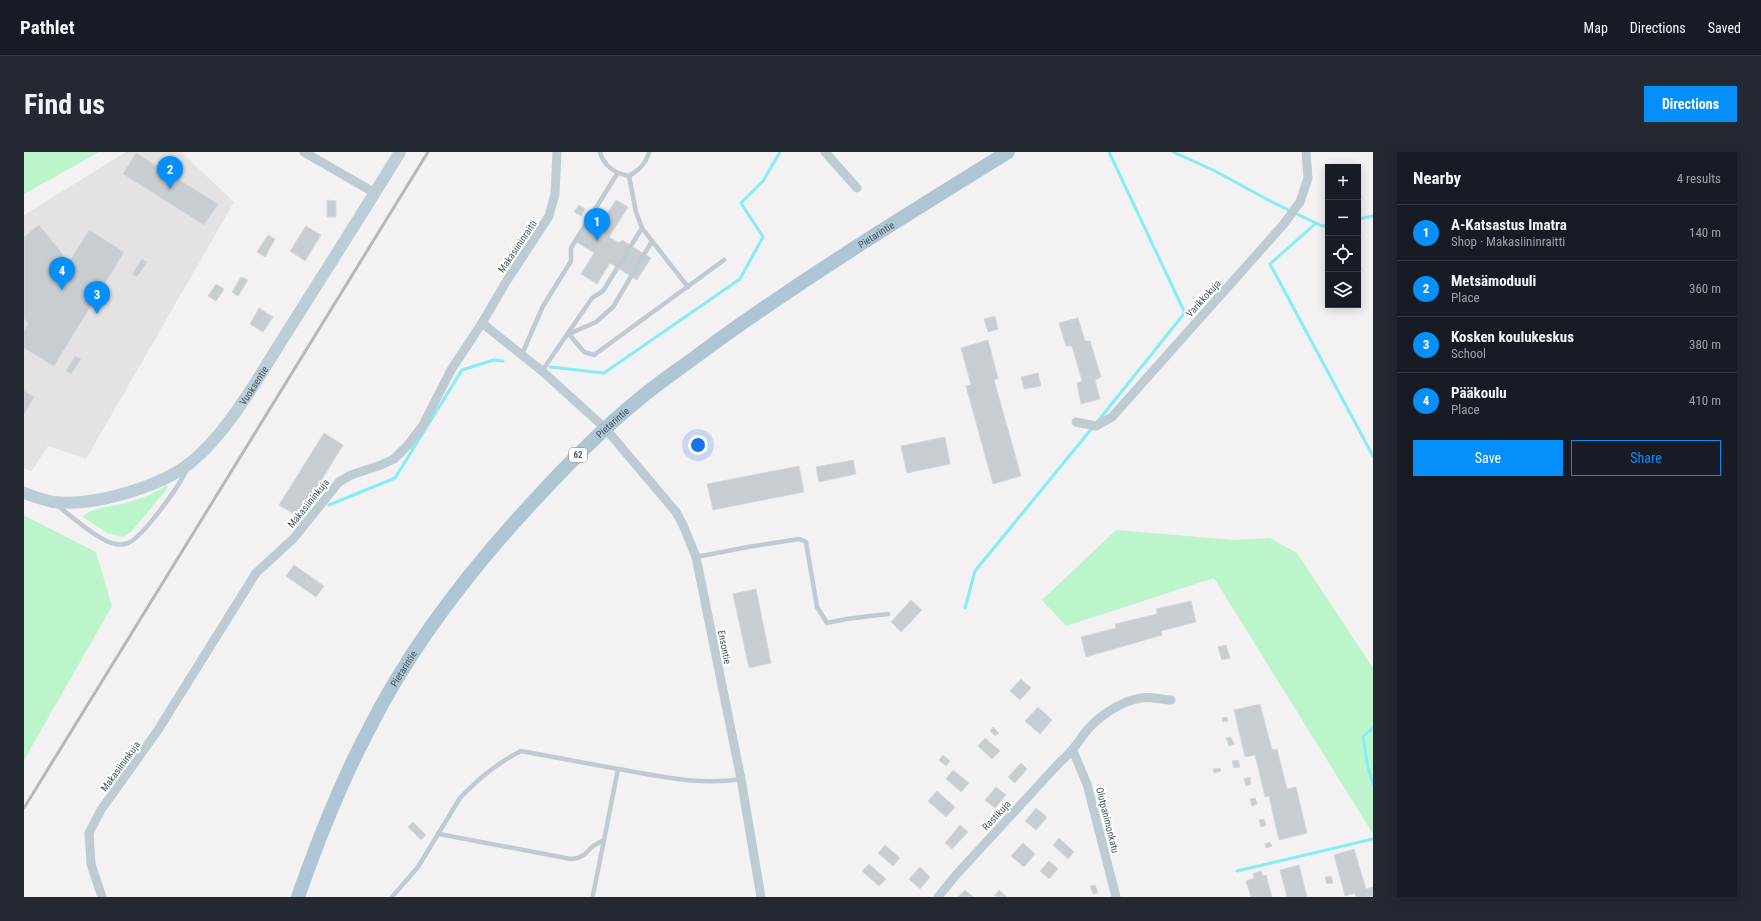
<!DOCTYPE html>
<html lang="en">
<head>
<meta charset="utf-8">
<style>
  :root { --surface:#171b24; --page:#242831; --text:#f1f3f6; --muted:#9ea1a6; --line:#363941; --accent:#048ffb }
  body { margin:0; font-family:"Roboto Condensed",sans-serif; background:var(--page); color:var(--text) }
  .controls { position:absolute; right:12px; top:12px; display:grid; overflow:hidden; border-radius:0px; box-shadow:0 2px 10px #0003 }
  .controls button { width:36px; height:36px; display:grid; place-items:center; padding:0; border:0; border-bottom:1px solid var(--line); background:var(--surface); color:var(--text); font:20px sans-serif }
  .you { position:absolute; left:674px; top:293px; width:14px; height:14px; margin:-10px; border:3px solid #fff; border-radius:50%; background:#1a73e8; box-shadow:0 0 0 6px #1a73e833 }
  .badge { display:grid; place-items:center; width:26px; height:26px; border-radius:50%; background:var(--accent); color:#fff; font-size:13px; font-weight:700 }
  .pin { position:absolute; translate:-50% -33px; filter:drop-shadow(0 1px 2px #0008) }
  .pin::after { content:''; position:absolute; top:21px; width:14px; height:12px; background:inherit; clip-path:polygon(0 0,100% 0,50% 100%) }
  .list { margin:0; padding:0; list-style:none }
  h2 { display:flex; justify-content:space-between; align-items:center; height:52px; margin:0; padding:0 16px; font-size:17px }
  h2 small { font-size:13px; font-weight:400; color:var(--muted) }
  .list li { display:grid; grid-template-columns:26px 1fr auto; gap:12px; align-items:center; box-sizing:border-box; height:56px; padding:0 16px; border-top:1px solid var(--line) }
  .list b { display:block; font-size:15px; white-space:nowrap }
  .list p { margin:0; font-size:13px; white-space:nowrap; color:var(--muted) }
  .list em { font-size:13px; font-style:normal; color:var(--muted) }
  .actions { display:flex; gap:8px; padding:12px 16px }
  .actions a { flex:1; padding:9px 0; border:1px solid var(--accent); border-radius:0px; text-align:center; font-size:14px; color:var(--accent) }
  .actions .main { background:var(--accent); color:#fff }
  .icon { flex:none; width:22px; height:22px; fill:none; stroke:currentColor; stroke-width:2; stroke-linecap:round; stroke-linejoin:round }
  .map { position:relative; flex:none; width:1349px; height:745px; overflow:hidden; border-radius:0px }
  header { display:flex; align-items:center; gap:24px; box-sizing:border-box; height:56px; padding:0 20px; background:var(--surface); border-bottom:1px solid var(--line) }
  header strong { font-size:19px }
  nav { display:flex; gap:22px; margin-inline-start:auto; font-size:14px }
  .intro { display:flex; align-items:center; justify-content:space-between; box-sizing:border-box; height:96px; padding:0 24px }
  h1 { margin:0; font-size:28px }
  .button { padding:10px 18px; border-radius:0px; background:var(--accent); color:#fff; font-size:14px; font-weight:700 }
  main { display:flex; gap:24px; padding:0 24px }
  aside { flex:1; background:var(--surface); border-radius:0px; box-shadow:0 2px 10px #0003 }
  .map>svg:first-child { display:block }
  .education { fill:#e5e2e4 }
  .green { fill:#bcf5cb }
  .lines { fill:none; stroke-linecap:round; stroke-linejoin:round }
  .stream { stroke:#84edf7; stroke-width:3 }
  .building { fill:#c8cdd2; stroke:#d5d8dd }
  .lane { stroke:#becbd2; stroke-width:4.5 }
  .street { stroke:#becbd2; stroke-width:9 }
  .secondary { stroke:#bdcdd7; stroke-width:12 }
  .primary { stroke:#aec5d3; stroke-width:14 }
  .rail { stroke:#b3b8bc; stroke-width:3 }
  .labels { text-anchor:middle; stroke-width:4; stroke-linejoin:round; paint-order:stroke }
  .shield { fill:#fff; stroke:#7e8a90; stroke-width:1 }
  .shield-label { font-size:9px; font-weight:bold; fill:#475861 }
  .street-label { font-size:10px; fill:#475861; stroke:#fff }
</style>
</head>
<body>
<header>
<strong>Pathlet</strong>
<nav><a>Map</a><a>Directions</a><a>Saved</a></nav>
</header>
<div class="intro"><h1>Find us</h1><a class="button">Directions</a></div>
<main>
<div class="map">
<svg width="1349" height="745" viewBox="0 0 1349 745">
  <rect width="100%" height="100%" fill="#f4f1f2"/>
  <!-- education -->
  <path class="education" d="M102 0H157L210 50 62 307 24 294 7 320 0 316V63Z"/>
  <!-- green -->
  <g class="green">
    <path d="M0 0H75L0 42Z"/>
    <path d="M142 333 144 334 143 337 107 380 99 385 83 381 59 365C64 356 92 354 102 351 115 347 131 342 142 333Z"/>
    <path d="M1 364 72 400 88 454 0 608V365Z"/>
    <path d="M1092 378 1210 388 1246 386 1273 401 1349 516V682L1190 426 1042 474 1018 448Z"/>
  </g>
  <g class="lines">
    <!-- stream -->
    <g class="stream">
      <path d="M1149 0 1189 18 1248 50 1298 74 1304 73"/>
      <path d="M1334 67 1349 64"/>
      <path d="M1292 71 1246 112 1349 304"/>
      <path d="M526 215 580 221 716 127 739 85 717 51 739 29 756 0"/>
      <path d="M1074 269 1159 163 1160 159 1085 0"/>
      <path d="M305 353 371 326 438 218 470 208 479 209"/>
      <path d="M941 456 951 419 1069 275"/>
      <path d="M1349 576 1339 585 1344 616 1349 632"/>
      <path d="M1213 719 1349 687"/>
    </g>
  </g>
  <!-- building -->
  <g class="building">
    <path d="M112 1 194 52 180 73 99 22Z"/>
    <path d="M303 48 312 49V65H303Z"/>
    <path d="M592 48 604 55 585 85 595 91 598 88 627 106 613 128 586 111 573 132 557 122 570 101 553 90 567 69 575 74Z"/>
    <path d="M555 53 561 57 557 64 550 60Z"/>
    <path d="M15 73 45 110 65 78 100 100 30 214 0 196V179L4 172 0 166V85Z"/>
    <path d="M282 74 297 83 281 109 266 99Z"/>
    <path d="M244 83 251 87 241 105 233 100Z"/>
    <path d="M118 107 123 110 113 125 108 122Z"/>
    <path d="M217 125 224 128 214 144 208 140Z"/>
    <path d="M192 132 200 137 192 149 184 144Z"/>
    <path d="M235 156 249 165 239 180 226 172Z"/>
    <path d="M971 164 974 177 964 180 960 167Z"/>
    <path d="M1054 166 1061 189H1066L1077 225 1071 228 1076 247 1057 252 1053 231 1058 229 1048 194H1042L1035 171Z"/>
    <path d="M964 188 974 226 970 228 997 324 969 332 942 234 947 233 937 196Z"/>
    <path d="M51 204 57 207 47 222 42 219Z"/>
    <path d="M1014 221 1017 234 1000 237 997 225Z"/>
    <path d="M0 239 10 245 0 262Z"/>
    <path d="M300 281 319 293 275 365 255 353Z"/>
    <path d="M921 285 926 312 883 321 877 294Z"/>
    <path d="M829 308 832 322 795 330 792 315Z"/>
    <path d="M775 314 780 340 689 358 683 332Z"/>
    <path d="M270 413 300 434 292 445 262 424Z"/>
    <path d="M732 437 747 511 725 516 709 442Z"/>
    <path d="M887 448 898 458 877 480 867 470Z"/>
    <path d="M1167 449 1172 470 1137 479 1138 483 1062 505 1057 485 1092 476 1091 472 1133 462 1132 457Z"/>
    <path d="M1202 493 1206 506 1198 508 1194 495Z"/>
    <path d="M997 527 1007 536 996 548 986 539Z"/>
    <path d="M1236 552 1248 598 1253 597 1263 637 1272 635 1283 681 1255 688 1245 644 1241 645 1231 603 1221 605 1210 558Z"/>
    <path d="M1014 555 1028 568 1016 582 1001 569Z"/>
    <path d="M1203 565 1204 569 1199 570 1198 566Z"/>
    <path d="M969 575 975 581 971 584 966 579Z"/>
    <path d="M1207 585 1210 592 1205 594 1202 586Z"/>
    <path d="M961 586 976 599 968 607 954 594Z"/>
    <path d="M919 603 926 609 922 614 915 608Z"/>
    <path d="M1214 608 1216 615 1210 616 1208 609Z"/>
    <path d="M997 611 1003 617 991 631 984 625Z"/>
    <path d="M1196 616 1197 619 1190 621 1189 617Z"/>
    <path d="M929 618 945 631 937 640 922 627Z"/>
    <path d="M1226 625 1227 632 1222 634 1220 627Z"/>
    <path d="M972 635 982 643 971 656 961 648Z"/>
    <path d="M913 639 931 655 922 665 904 649Z"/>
    <path d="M1231 646 1233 652 1228 654 1226 647Z"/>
    <path d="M1012 656 1023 665 1012 678 1001 669Z"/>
    <path d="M1240 667 1242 673 1237 675 1235 668Z"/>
    <path d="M389 670 402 683 397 688 384 675Z"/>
    <path d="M936 673 944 680 928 697 921 691Z"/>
    <path d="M1035 686 1050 700 1044 707 1029 693Z"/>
    <path d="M1246 690 1248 694 1242 696 1241 692Z"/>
    <path d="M999 691 1011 702 1000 715 987 704Z"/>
    <path d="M861 693 876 706 869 714 854 701Z"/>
    <path d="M1330 697 1342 737 1349 735V745H1332L1331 741 1321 744 1310 703Z"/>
    <path d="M1025 709 1034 717 1025 727 1016 719Z"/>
    <path d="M845 712 862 727 855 734 838 719Z"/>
    <path d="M1275 713 1283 745H1263L1256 718Z"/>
    <path d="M896 715 906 725 896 737 885 727Z"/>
    <path d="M1237 719 1239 724 1242 723 1248 745H1227L1222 729 1230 726 1229 722Z"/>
    <path d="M1307 724 1309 731 1303 732 1301 725Z"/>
    <path d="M1071 733 1074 741 1069 742 1066 734Z"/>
    <path d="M941 738 949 745H934Z"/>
    <path d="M975 738 983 745 970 744Z"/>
  </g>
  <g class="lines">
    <!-- lane -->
    <g class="lane">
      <path d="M576 0C580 15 591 21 605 24 615 18 622 12 625 0"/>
      <path d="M618 76 628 89 589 155 572 170 545 182 560 200 570 203 700 108"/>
      <path d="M628 89 664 135"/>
      <path d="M498 202 519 154 547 109V96L593 22"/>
      <path d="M518 219 568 146 579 139 618 76 612 60 605 24"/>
      <path d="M33 353C47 364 76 390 92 392 95 393 101 392 104 391 119 385 156 333 163 317"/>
      <path d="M672 405 724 395 775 387 782 390 793 455 803 471 822 467 864 462"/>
      <path d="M594 617C635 624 676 634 717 627"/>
      <path d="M569 743 580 688"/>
      <path d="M368 745 394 715 436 646C453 628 475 610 497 599L594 617 580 688 569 694 561 702 554 706 547 707 415 682"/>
    </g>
    <!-- street -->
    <g class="street">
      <path d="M280 0 351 41"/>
      <path d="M801 0 833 36"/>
      <path d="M458 171 482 130 525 64 531 42 533 0"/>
      <path d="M1052 270 1072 274 1088 265 1259 73 1276 50 1284 26 1282 0"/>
      <path d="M1049 599 1063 632 1092 745"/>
      <path d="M78 745 67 712 65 681 77 658 134 578 232 421 269 387 315 330 327 323 357 313 370 307 384 293 399 273 427 218 458 171 518 219 581 276 652 360 659 373 672 405 717 627 737 745"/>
      <path d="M914 745 932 723 1036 610C1048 600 1051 594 1060 582 1072 566 1096 549 1117 546 1126 544 1138 548 1147 548"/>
    </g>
    <!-- secondary -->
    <path class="secondary" id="s1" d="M0 341C9 344 19 348 29 350 68 355 136 335 166 311 203 282 235 224 260 185 299 123 338 62 376 0"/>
    <!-- primary -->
    <path class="primary" id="s2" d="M274 745C294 688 316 632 344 579 386 495 444 420 508 351 541 315 576 279 614 248 633 232 654 218 674 203 773 130 879 65 984 0"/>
    <!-- rail -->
    <path class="rail" d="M0 656 404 0"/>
  </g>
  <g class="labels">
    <!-- shield labels -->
    <rect class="shield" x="545" y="296" width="18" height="14" rx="3"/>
    <g class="shield-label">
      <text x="554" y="306">62</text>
    </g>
    <!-- street labels -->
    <g class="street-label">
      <text dy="4" stroke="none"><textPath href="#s2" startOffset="900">Pietarintie</textPath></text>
      <text transform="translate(493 94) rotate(-56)" y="4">Makasiininraitti</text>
      <text transform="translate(1179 146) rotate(-48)" y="4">Varikkokuja</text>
      <text dy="4" stroke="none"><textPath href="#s1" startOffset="276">Vuoksentie</textPath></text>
      <text dy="4" stroke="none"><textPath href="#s2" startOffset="576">Pietarintie</textPath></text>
      <text transform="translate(284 351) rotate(-51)" y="4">Makasiininkuja</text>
      <text transform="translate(701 495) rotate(79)" y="4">Ensontie</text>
      <text dy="4" stroke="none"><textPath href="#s2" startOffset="252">Pietarintie</textPath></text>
      <text transform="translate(96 614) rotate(-54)" y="4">Makasiininkuja</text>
      <text transform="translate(972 663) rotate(-47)" y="4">Rastikuja</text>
      <text transform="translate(1084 668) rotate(76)" y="4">Olutpanimonkatu</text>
    </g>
  </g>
</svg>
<div class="controls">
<button>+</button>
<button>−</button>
<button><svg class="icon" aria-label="locate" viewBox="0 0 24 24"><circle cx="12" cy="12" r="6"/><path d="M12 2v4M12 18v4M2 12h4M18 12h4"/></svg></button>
<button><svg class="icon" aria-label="layers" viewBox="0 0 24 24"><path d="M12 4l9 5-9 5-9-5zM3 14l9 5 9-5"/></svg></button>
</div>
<div class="you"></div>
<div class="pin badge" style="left:573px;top:89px">1</div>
<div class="pin badge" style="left:146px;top:37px">2</div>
<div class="pin badge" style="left:73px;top:162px">3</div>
<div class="pin badge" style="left:38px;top:138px">4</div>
</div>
<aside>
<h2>Nearby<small>4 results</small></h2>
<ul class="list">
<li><span class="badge">1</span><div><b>A-Katsastus Imatra</b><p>Shop · Makasiininraitti</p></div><em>140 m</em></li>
<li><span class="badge">2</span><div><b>Metsämoduuli</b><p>Place</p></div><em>360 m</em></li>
<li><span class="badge">3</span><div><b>Kosken koulukeskus</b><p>School</p></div><em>380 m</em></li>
<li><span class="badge">4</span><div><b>Pääkoulu</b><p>Place</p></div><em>410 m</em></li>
</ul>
<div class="actions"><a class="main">Save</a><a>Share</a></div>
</aside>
</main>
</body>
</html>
